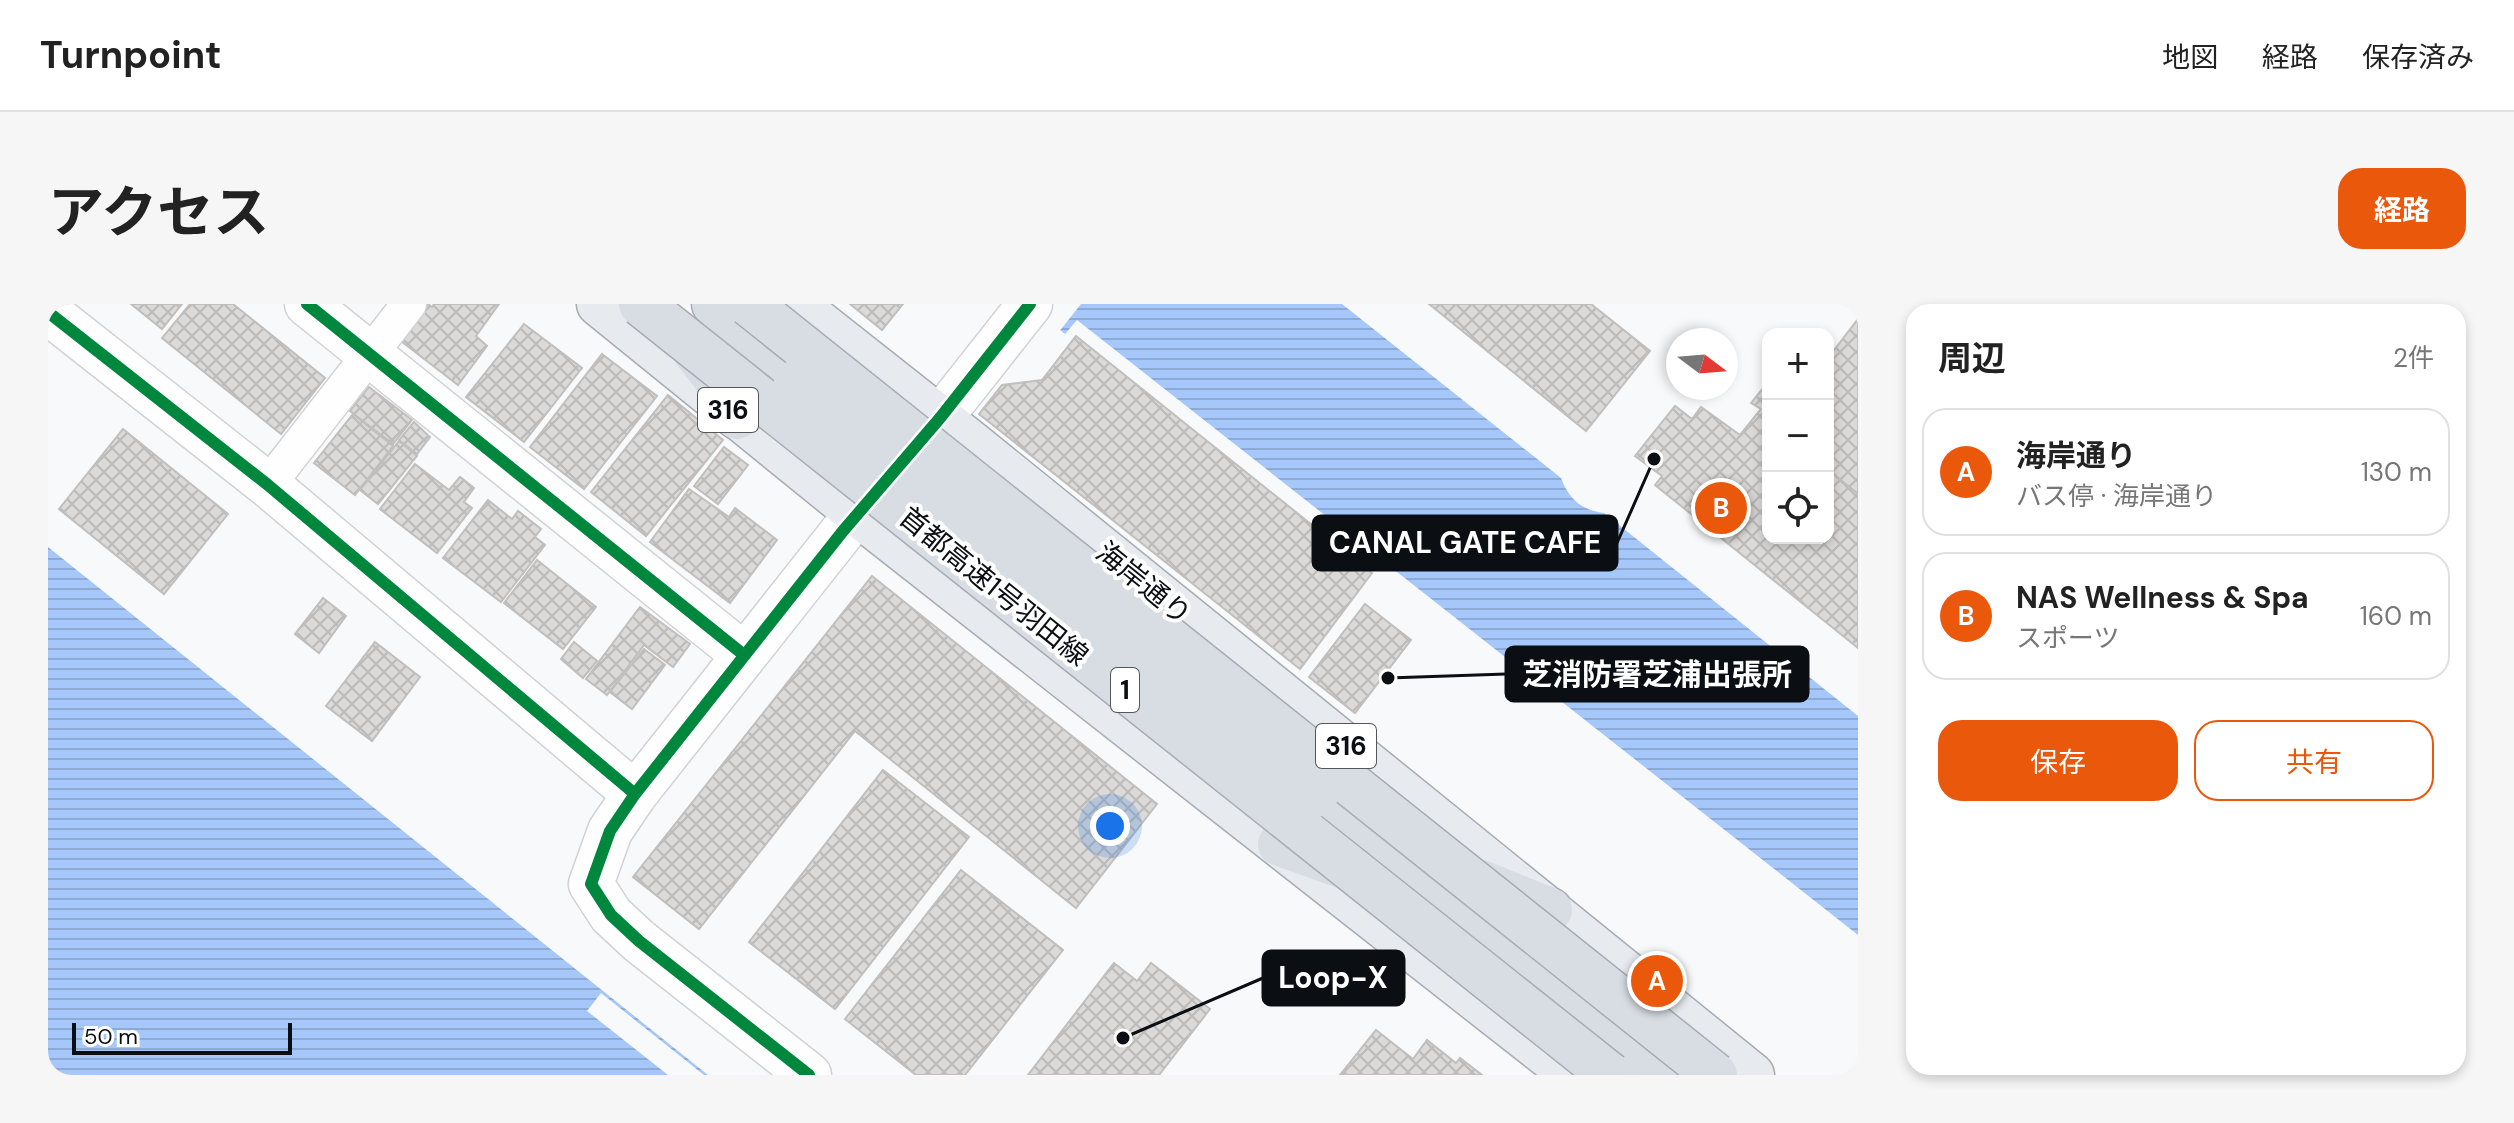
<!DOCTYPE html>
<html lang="ja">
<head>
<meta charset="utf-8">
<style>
  :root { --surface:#fff; --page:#f6f6f6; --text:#222; --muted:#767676; --line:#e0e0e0; --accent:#ea580c }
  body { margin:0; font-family:"DM Sans","Noto Sans JP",sans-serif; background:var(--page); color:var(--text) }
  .controls { position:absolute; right:24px; top:24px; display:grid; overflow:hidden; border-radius:16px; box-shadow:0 4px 12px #0003 }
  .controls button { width:72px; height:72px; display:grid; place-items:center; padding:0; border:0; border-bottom:2px solid var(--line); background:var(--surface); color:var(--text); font:40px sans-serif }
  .compass { position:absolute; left:1618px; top:24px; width:72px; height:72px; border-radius:50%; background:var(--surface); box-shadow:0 4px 12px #0003; rotate:106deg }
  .scale { position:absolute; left:24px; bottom:20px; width:220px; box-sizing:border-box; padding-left:8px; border:4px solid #0b0e13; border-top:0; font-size:22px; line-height:28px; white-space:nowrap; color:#0b0e13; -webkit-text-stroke:6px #fff; paint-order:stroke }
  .you { position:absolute; left:1062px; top:522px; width:28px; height:28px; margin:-20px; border:6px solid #fff; border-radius:50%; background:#1a73e8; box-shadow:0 0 0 12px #1a73e833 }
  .badge { display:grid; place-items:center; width:52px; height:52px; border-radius:50%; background:var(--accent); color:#fff; font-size:26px; font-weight:700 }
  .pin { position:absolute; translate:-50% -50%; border:4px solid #fff; box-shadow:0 2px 8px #0006 }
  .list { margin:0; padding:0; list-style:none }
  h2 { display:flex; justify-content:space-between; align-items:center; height:104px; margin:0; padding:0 32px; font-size:34px }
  h2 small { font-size:26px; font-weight:400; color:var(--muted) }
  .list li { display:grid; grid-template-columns:52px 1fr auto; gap:24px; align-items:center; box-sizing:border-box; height:128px; margin:0 16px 16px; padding:0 16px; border:2px solid var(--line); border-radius:24px }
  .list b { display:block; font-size:30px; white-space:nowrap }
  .list p { margin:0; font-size:26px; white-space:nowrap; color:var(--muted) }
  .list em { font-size:26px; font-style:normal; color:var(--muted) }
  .actions { display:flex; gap:16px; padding:24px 32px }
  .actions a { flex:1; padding:18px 0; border:2px solid var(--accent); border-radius:24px; text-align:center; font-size:28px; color:var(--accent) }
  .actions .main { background:var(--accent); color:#fff }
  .icon { flex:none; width:44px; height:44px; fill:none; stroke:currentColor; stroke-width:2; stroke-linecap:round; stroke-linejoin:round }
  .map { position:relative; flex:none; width:1810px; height:771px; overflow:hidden; border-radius:24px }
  header { display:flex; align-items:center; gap:48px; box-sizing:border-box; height:112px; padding:0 40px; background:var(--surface); border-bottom:2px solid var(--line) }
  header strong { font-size:38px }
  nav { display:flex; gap:44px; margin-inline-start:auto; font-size:28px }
  .intro { display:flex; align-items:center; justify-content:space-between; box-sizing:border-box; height:192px; padding:0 48px }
  h1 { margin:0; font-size:56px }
  .button { padding:20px 36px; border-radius:24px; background:var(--accent); color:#fff; font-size:28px; font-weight:700 }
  main { display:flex; gap:48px; padding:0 48px }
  aside { flex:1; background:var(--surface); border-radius:24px; box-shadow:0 4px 12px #0003 }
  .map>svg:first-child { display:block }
  .water { fill:url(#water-rules) }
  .pier { fill:#f8f9fb }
  .building { fill:url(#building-cross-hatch); stroke:#c0bfbd; stroke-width:2 }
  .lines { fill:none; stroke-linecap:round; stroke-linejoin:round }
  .street-casing { stroke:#d0d2d6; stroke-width:37 }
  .secondary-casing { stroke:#d0d2d6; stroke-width:47 }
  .primary-casing { stroke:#a6abb4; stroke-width:47 }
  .highway-casing { stroke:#a6abb4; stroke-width:47 }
  .street { stroke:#fefefe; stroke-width:34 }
  .secondary { stroke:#fefefe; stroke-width:44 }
  .primary { stroke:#e7ebef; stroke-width:44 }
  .highway { stroke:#d8dde4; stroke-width:44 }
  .highway-bridge-casing { stroke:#a6abb4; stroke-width:47; stroke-linecap:butt }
  .highway-bridge { stroke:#d8dde4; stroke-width:44 }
  .cycleway-casing { stroke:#fff; stroke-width:17 }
  .cycleway { stroke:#00873e; stroke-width:12 }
  .labels { text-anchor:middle; stroke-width:8; stroke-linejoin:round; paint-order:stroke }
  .shield { fill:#fff; stroke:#54565a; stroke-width:2 }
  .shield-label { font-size:26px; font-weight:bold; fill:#0b0e13 }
  .street-label { font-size:28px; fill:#0b0e13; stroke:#fff }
  .leader { fill:none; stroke:#0b0e13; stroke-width:3 }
  .callout-dot { fill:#0b0e13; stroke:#fff; stroke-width:3 }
  .callout { fill:#0b0e13; stroke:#0b0e13; stroke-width:3 }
  .callout-label { font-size:30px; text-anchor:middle; font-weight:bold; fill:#fff }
</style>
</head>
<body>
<header>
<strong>Turnpoint</strong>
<nav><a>地図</a><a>経路</a><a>保存済み</a></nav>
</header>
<div class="intro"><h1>アクセス</h1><a class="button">経路</a></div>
<main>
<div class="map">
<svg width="1810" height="771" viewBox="0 0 1810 771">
  <defs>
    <pattern id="water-rules" width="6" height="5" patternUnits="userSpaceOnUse" patternTransform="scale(2)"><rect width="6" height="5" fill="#a5c7fa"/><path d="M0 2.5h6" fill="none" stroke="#8daad5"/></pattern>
    <pattern id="building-cross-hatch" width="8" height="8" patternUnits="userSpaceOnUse" patternTransform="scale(2)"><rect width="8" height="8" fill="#dbdad8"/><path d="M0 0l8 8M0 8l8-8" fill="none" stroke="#bbbab8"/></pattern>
  </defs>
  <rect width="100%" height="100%" fill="#f8f9fb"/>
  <!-- water -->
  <g class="water">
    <path d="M979 0H1294L1513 174C1521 195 1533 206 1556 209L1810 412V631L1029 16 1017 30Z"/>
    <path d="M0 243 660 771H0Z"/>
  </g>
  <!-- pier -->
  <g class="pier">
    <path d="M975 0H1033L1010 29Z"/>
    <path d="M553 689 656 771H620L539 707Z"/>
  </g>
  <!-- building -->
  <g class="building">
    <path d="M83 0H134L114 25Z"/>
    <path d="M142 0H185L277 74 233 130 114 34Z"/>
    <path d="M380 0 384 3 386 0H451L428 32 439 42 410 81 353 37Z"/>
    <path d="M802 0H855L834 26Z"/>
    <path d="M1381 0H1543L1602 47 1538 127Z"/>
    <path d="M1810 15V190L1780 166V54Z"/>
    <path d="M476 20 534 64 476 138 418 93Z"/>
    <path d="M1028 32 1324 269 1252 365 931 110 954 81 994 76Z"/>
    <path d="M554 50 609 92 536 185 482 143Z"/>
    <path d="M1720 78V234H1780V166L1810 190V344L1607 181 1614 172 1587 152 1627 102 1644 115 1653 103 1692 131 1713 105 1703 99Z"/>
    <path d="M321 83 364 116 345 140 302 107Z"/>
    <path d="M620 91 675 136 598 232 543 188Z"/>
    <path d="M305 110 345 142 307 191 266 159Z"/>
    <path d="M366 118 382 133 369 150 351 136Z"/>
    <path d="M75 125 180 210 116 290 11 205Z"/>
    <path d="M351 137 369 152 330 200 312 186Z"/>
    <path d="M676 143 700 161 670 200 646 182Z"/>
    <path d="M367 160 401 186 412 173 426 184 416 198 424 204 389 249 332 205Z"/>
    <path d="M641 185 681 213 687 204 729 236 682 299 602 238Z"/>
    <path d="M440 196 464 215 470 207 493 225 487 233 497 241 453 298 395 254Z"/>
    <path d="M489 256 548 303 515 345 456 299Z"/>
    <path d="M824 272 1109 500 1028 604 807 427 651 625 585 573Z"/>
    <path d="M275 294 298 312 271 349 247 330Z"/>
    <path d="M1317 300 1363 336 1307 409 1261 373Z"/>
    <path d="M592 303 642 340 625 363 596 341 559 391 538 375Z"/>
    <path d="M327 338 372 373 324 437 278 402Z"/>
    <path d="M526 338 549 357 535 374 513 355Z"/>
    <path d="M596 345 617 361 584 405 562 388Z"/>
    <path d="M835 466 921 533 787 705 701 638Z"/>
    <path d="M913 566 1015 646 917 771H868L797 715Z"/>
    <path d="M1066 659 1089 677 1103 659 1162 705 1111 771H980Z"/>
    <path d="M1328 726 1365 755 1379 736 1408 759 1412 754 1434 771H1292Z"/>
  </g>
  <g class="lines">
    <defs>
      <path id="street" d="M220 181 361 0"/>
      <g id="secondary">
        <path d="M259 0 696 351"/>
        <path d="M0 8 220 181 587 490"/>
        <path d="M761 771 591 637 563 611 543 580 562 527 587 490 795 227 892 114 982 0"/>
      </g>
      <g id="primary">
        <path d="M551 0 810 210 1525 771"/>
        <path d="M747 0 923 139 1704 771"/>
      </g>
      <g id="highway">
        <path d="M666 0 748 78"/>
        <path d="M647 48 665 71 689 113"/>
        <path d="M1268 491 1339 534 1374 551"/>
        <path d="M1232 540C1296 564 1366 584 1425 620 1494 663 1556 720 1619 771"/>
        <path d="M1433 578 1502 606"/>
      </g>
    </defs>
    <!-- street casing -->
    <use href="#street" class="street-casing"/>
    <!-- secondary casing -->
    <use href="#secondary" class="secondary-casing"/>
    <!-- primary casing -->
    <use href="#primary" class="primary-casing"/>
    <!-- highway casing -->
    <use href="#highway" class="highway-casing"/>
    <!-- street -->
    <use href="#street" class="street"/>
    <!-- secondary -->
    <use href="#secondary" class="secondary"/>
    <!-- primary -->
    <use href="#primary" class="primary"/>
    <!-- highway -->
    <use href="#highway" class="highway"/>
    <defs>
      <g id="highway-bridge">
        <path d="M593 0 1562 771"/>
        <path d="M701 0 1667 771"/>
        <path d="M748 78 1268 491"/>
      </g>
    </defs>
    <!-- highway-bridge casing -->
    <use href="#highway-bridge" class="highway-bridge-casing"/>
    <!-- highway-bridge -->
    <use href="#highway-bridge" class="highway-bridge"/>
    <defs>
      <g id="cycleway">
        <path d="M259 0 696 351"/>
        <path d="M0 8 220 181 587 490"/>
        <path d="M761 771 591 637 563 611 543 580 562 527 587 490 795 227 892 114 982 0"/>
      </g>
    </defs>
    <!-- cycleway casing -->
    <use href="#cycleway" class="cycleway-casing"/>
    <!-- cycleway -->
    <use href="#cycleway" class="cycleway"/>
  </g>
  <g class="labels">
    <!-- shield labels -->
    <g class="shield">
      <rect x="650" y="84" width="60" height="44" rx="6"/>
      <rect x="1063" y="364" width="28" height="44" rx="6"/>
      <rect x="1268" y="420" width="60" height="44" rx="6"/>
    </g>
    <g class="shield-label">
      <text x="680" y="115">316</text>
      <text x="1077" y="395">1</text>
      <text x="1298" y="451">316</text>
    </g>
    <!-- street labels -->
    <g class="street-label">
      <text transform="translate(1096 279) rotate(39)" y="10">海岸通り</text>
      <text transform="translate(946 282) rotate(39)" y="10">首都高速1号羽田線</text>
    </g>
  </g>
  <!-- callouts -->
  <path class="leader" d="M1606 155L1569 239M1340 374L1458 370M1075 734L1215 674"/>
  <g class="callout-dot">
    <circle cx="1606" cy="155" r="8"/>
    <circle cx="1340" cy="374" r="8"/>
    <circle cx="1075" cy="734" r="8"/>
  </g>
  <g class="callout">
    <rect x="1265" y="212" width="304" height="54" rx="8"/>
    <rect x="1458" y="343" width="302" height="54" rx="8"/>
    <rect x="1215" y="647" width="141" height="54" rx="8"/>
  </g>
  <g class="callout-label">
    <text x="1417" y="249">CANAL GATE CAFE</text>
    <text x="1609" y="381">芝消防署芝浦出張所</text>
    <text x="1285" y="684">Loop-X</text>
  </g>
</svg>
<div class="controls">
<button>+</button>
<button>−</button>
<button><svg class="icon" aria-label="locate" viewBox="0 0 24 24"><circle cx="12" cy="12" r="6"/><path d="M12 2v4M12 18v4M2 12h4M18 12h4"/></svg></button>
</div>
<svg class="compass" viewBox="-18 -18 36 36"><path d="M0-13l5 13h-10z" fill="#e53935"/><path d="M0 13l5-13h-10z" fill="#767676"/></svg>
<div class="scale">50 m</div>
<div class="you"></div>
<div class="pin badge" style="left:1609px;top:677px">A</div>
<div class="pin badge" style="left:1673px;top:204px">B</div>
</div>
<aside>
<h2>周辺<small>2件</small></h2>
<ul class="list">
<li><span class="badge">A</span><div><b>海岸通り</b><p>バス停 · 海岸通り</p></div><em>130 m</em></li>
<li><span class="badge">B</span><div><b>NAS Wellness &amp; Spa</b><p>スポーツ</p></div><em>160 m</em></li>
</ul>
<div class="actions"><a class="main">保存</a><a>共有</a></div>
</aside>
</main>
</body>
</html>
